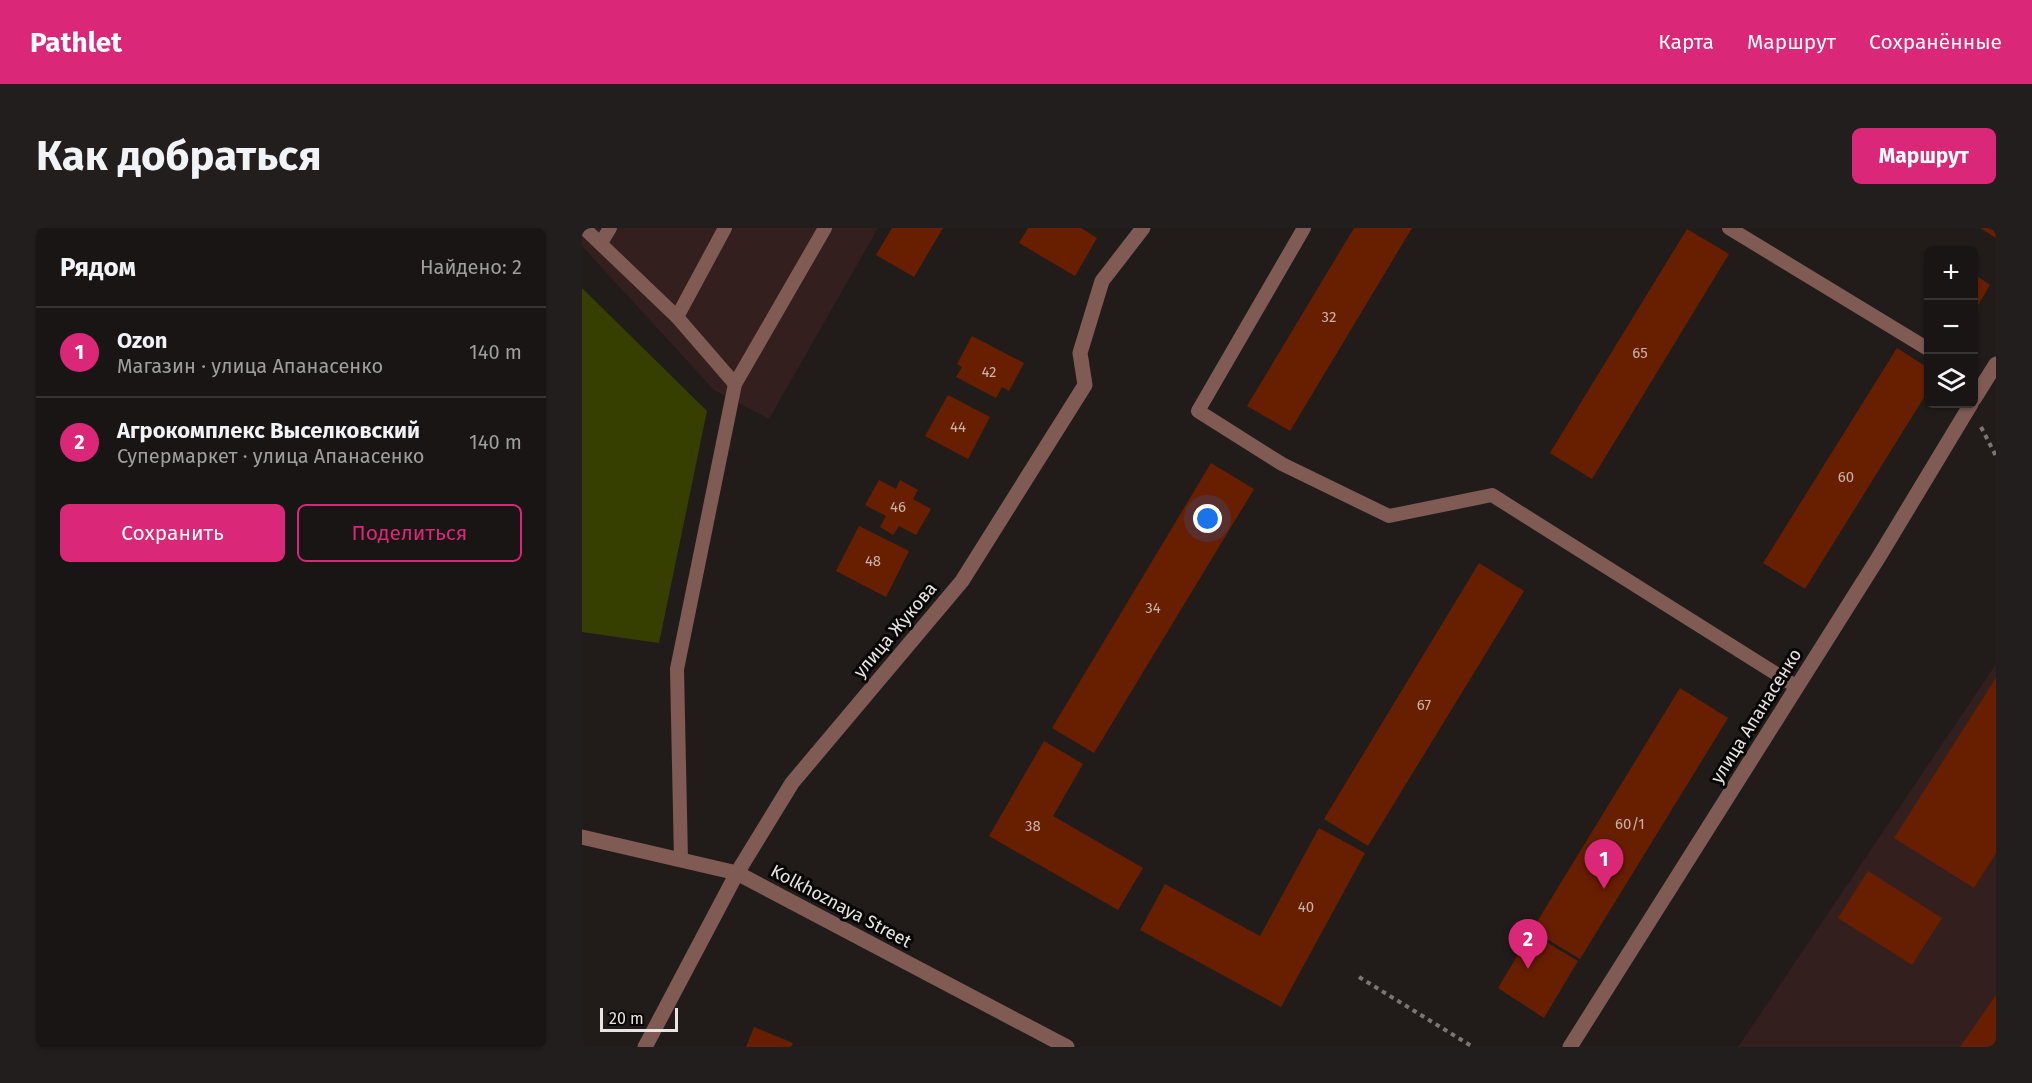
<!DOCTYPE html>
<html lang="ru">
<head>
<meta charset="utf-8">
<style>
  :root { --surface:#191514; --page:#221e1d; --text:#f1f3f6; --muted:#9f9fa0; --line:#373434; --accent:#db2777 }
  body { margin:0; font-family:"Fira Sans",sans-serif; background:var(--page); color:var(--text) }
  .controls { position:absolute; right:18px; top:18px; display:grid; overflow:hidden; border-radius:9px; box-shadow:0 2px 4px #0004 }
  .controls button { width:54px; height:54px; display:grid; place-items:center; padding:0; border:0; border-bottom:2px solid var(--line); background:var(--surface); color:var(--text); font:30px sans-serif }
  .scale { position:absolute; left:18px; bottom:15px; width:78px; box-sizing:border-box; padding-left:6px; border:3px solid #e8e4e3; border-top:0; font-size:16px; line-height:21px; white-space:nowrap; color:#e8e4e3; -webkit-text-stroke:4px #090706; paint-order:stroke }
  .you { position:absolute; left:626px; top:291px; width:21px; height:21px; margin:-15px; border:4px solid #fff; border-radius:50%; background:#1a73e8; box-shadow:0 0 0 9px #1a73e833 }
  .badge { display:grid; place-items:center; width:39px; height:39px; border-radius:50%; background:var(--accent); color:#fff; font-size:20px; font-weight:700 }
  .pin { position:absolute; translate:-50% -50px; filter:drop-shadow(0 2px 3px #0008) }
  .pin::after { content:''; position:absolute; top:32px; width:21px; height:18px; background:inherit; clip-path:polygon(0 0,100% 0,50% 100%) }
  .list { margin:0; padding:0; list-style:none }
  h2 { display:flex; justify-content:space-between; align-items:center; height:78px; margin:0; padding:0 24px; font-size:26px }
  h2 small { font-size:20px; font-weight:400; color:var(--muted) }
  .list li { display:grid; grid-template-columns:39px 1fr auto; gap:18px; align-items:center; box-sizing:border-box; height:90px; padding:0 24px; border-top:2px solid var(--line) }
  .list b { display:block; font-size:22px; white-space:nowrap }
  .list p { margin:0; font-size:20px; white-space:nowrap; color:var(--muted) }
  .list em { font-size:20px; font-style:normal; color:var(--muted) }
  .actions { display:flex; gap:12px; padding:18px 24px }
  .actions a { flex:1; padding:14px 0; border:2px solid var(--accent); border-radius:9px; text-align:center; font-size:21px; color:var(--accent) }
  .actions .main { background:var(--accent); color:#fff }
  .icon { flex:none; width:33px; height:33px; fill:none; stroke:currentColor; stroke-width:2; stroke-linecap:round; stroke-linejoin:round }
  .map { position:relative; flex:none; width:1414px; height:819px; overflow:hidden; border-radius:9px }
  header { display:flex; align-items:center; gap:36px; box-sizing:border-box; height:84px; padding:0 30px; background:var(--accent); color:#fff }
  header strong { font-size:28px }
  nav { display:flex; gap:33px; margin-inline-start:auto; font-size:21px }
  .intro { display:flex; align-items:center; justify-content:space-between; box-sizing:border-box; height:144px; padding:0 36px }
  h1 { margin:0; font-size:42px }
  .button { padding:15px 27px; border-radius:9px; background:var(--accent); color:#fff; font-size:21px; font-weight:700 }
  main { display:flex; gap:36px; padding:0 36px }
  aside { flex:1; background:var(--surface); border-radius:9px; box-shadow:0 2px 4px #0004 }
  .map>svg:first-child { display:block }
  .industrial { fill:#321f1e }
  .green { fill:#363f00 }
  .building { fill:#681f00 }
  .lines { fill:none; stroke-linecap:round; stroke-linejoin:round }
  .path { stroke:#7b7675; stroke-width:4; stroke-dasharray:4.5 4.5; stroke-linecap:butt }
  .lane { stroke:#805b53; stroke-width:14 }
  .street { stroke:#805b53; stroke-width:15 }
  .labels { text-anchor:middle; stroke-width:6; stroke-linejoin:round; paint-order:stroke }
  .number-label { font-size:15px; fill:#c8b3aa }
  .street-label { font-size:18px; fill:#e8e4e3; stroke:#090706 }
</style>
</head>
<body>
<header>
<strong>Pathlet</strong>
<nav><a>Карта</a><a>Маршрут</a><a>Сохранённые</a></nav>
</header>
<div class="intro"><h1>Как добраться</h1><a class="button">Маршрут</a></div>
<main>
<aside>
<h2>Рядом<small>Найдено: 2</small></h2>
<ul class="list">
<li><span class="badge">1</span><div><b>Ozon</b><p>Магазин · улица Апанасенко</p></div><em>140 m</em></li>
<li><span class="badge">2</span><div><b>Агрокомплекс Выселковский</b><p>Супермаркет · улица Апанасенко</p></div><em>140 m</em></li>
</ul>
<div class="actions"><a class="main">Сохранить</a><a>Поделиться</a></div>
</aside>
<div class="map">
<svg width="1414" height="819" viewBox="0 0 1414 819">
  <rect width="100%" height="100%" fill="#211c1a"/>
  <!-- industrial -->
  <g class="industrial">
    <path d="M0 0H296L187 191 132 162 0 18Z"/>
    <path d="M1414 436V819H1156Z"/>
  </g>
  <!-- green -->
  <path class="green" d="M0 60 125 183 77 415 0 404Z"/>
  <!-- building -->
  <g class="building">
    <path d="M310 0H361L332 49 294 27Z"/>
    <path d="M446 0H499L515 10 493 48 437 15Z"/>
    <path d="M772 0H830L708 203 665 178Z"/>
    <path d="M1398 0H1414V10Z"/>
    <path d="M1105 1 1147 26 1010 251 968 225Z"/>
    <path d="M1392 46 1408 57 1392 84Z"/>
    <path d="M390 108 442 135 427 163 420 159 414 170 374 149 380 139 375 136Z"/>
    <path d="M1315 120 1346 140V163L1223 361 1181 335Z"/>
    <path d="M366 167 408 189 386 231 343 208Z"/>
    <path d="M629 235 672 261 512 525 470 500Z"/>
    <path d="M297 252 314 261 318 252 336 262 331 271 349 281 334 307 317 298 311 307 298 299 304 288 283 277Z"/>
    <path d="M277 298 327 323 304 369 254 343Z"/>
    <path d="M897 335 942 363 786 618 742 591Z"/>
    <path d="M1414 450V625L1392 660 1312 610Z"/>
    <path d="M1098 460 1146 490 998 731 950 702Z"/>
    <path d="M462 513 501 536 471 588 561 640 536 682 407 608Z"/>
    <path d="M737 600 783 625 699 779 558 702 583 656 678 708Z"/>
    <path d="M1286 643 1360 690 1330 737 1256 690Z"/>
    <path d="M949 705 996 733 962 790 916 760Z"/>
    <path d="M1414 767V819H1378Z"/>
    <path d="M172 799 211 815 209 819H164Z"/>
  </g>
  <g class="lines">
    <!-- path -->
    <g class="path">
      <path d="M1399 199 1414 228"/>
      <path d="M777 749 891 819"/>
    </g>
    <!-- lane -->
    <g class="lane">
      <path d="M2 0 95 89 153 156"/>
      <path d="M722 0 616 183 700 236 807 288 910 267 1215 459"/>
      <path d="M1147 0 1346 121"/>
      <path d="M19 15 28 0"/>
      <path d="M95 89 143 0"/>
      <path d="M99 632 95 441 153 156 243 0"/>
    </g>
    <!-- street -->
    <g class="street">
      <path d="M1392 171 1414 136"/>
      <path d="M0 609 155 645 485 819"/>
      <path d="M63 819 155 645 210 555 380 353 503 157 498 125 520 53 561 0"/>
      <path d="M988 819 1298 327 1389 176"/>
    </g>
  </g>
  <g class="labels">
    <!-- number labels -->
    <g class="number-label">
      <text x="747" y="94">32</text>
      <text x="1058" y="130">65</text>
      <text x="407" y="149">42</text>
      <text x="376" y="204">44</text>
      <text x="1264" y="254">60</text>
      <text x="316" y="284">46</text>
      <text x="291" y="338">48</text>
      <text x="571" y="385">34</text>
      <text x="842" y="482">67</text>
      <text x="1048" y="601">60/1</text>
      <text x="451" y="603">38</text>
      <text x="724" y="684">40</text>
    </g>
    <!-- street labels -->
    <g class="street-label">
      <text transform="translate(313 402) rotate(-50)" y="6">улица Жукова</text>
      <text transform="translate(1174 488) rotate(-58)" y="6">улица Апанасенко</text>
      <text transform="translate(259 678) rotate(28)" y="6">Kolkhoznaya Street</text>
    </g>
  </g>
</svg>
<div class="controls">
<button>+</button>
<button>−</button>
<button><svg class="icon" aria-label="layers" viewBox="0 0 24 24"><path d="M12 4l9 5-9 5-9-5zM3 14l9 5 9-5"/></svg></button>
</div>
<div class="scale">20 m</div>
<div class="you"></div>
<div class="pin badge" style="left:1022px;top:661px">1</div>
<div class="pin badge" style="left:946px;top:741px">2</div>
</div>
</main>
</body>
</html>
